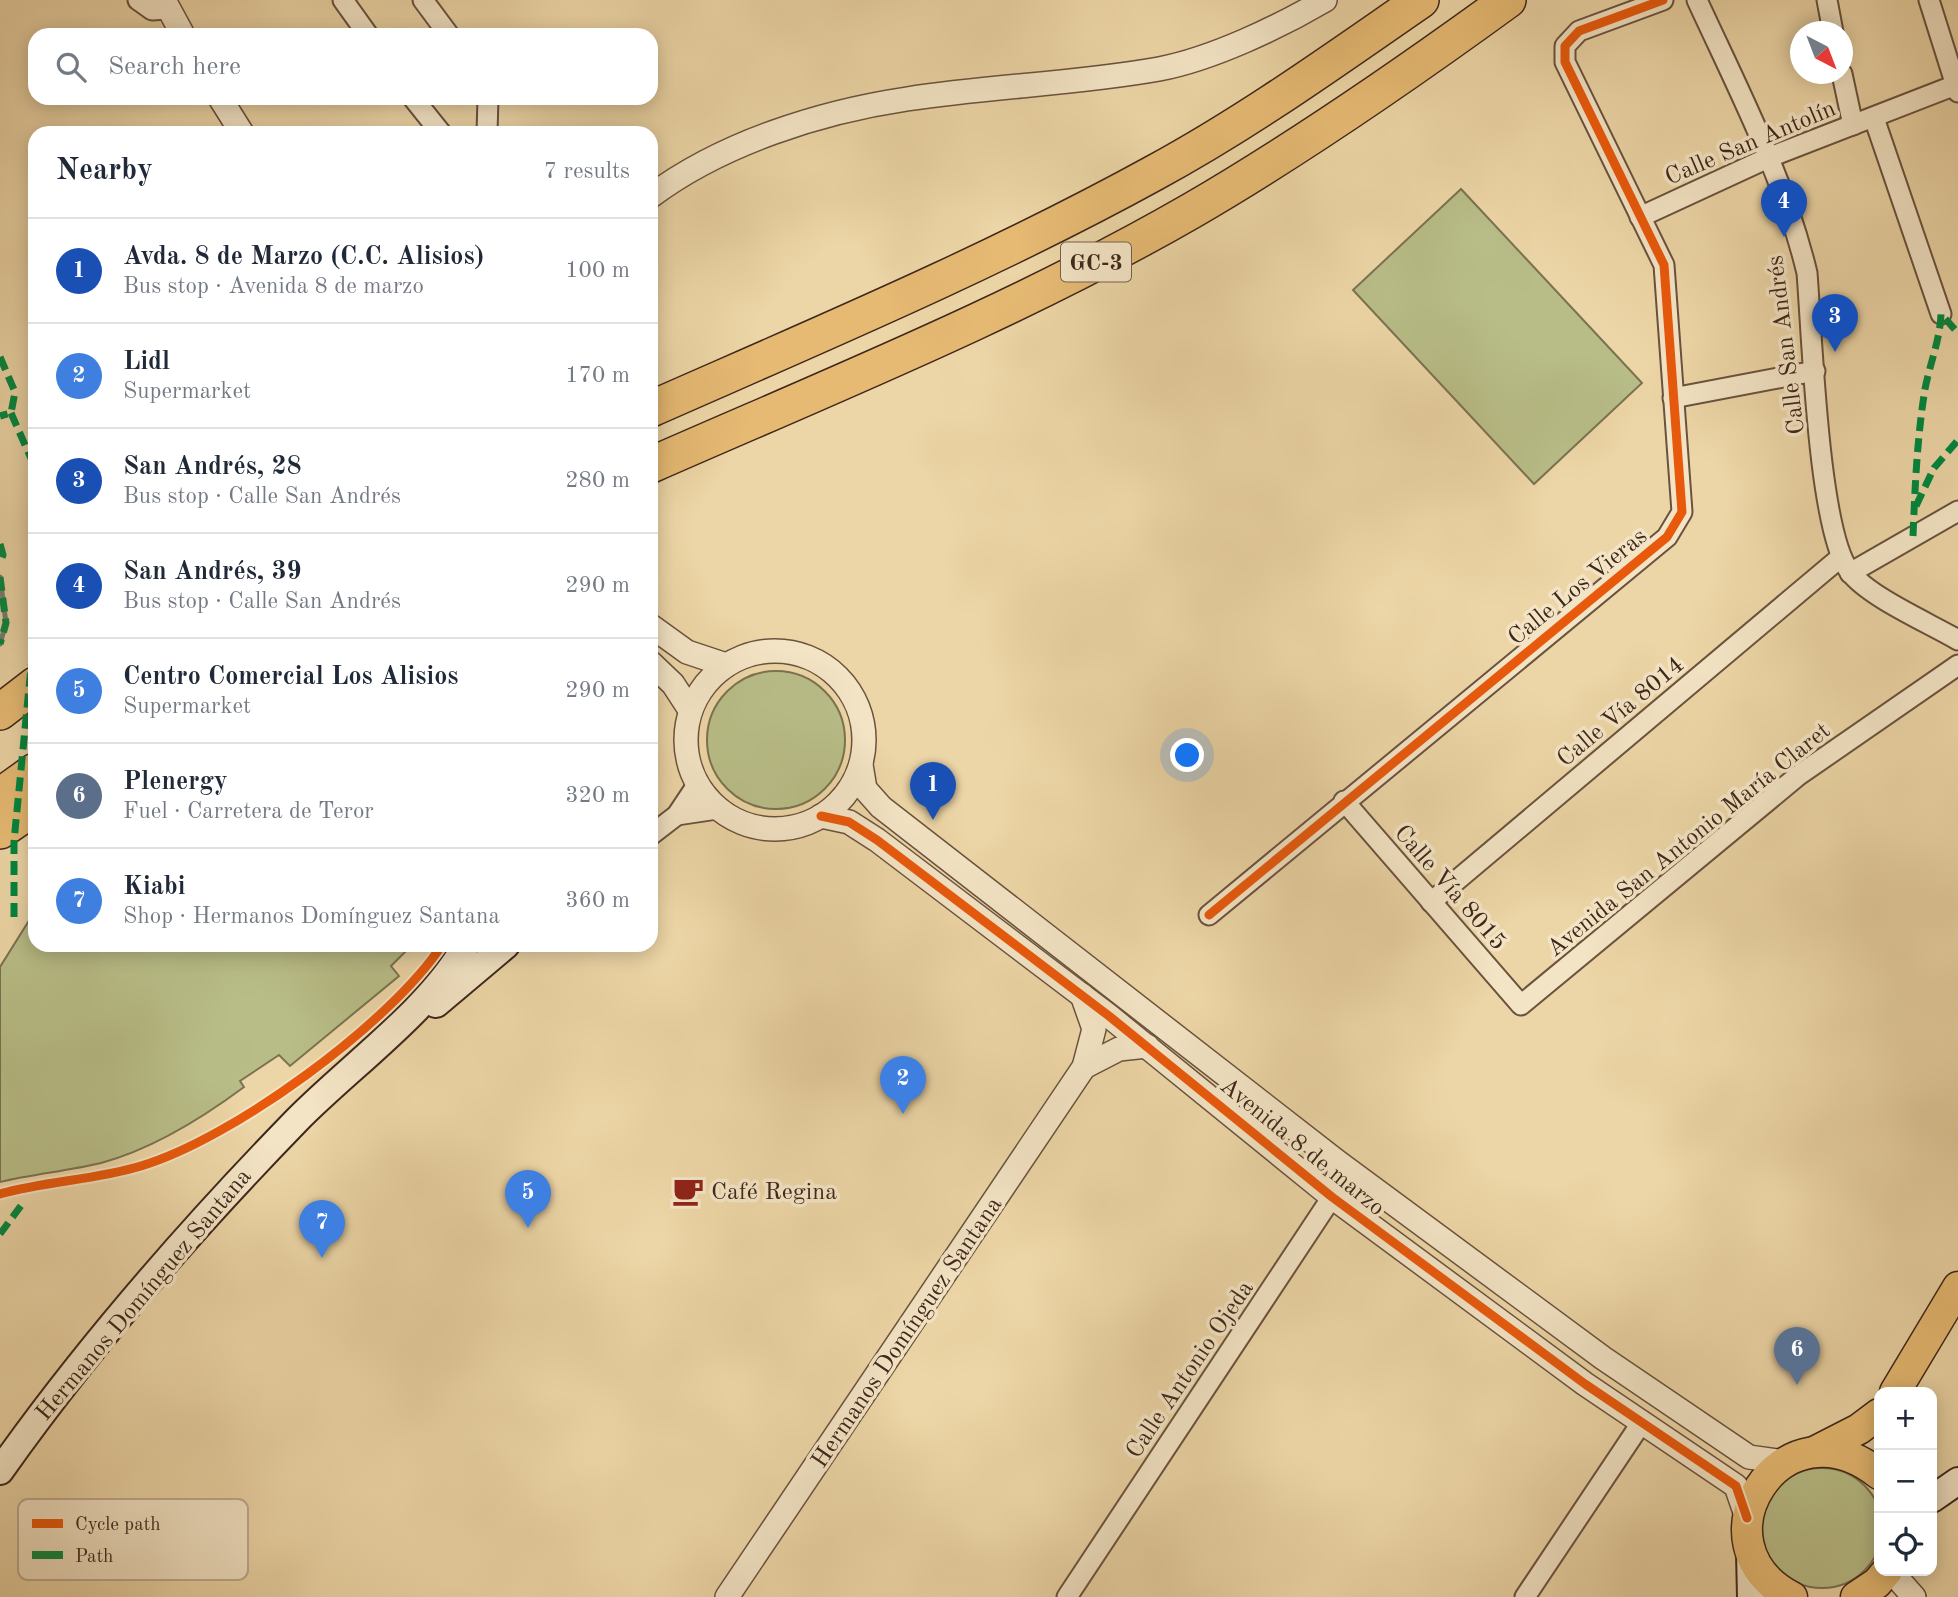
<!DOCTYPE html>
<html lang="en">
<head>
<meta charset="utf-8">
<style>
  :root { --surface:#fff; --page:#f6f6f7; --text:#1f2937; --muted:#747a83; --line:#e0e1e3; --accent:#b45309 }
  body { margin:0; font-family:"Old Standard TT",serif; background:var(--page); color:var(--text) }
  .controls { position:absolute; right:21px; bottom:21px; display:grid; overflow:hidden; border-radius:14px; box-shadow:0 4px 18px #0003 }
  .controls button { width:63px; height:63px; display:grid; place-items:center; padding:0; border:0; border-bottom:2px solid var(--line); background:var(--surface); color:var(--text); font:35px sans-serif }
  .compass { position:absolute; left:1790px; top:21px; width:63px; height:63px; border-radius:50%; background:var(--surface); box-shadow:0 4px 18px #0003; rotate:138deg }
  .you { position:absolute; left:1188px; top:756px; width:24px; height:24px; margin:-18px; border:5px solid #fff; border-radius:50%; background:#1a73e8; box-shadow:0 0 0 10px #1a73e833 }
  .badge { display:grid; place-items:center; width:46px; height:46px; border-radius:50%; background:var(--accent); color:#fff; font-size:23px; font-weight:700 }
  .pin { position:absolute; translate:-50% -58px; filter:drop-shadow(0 2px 4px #0008) }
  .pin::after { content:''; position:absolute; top:37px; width:24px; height:21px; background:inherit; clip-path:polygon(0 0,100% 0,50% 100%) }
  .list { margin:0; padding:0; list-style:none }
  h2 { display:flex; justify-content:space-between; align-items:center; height:91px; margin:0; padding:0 28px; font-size:30px }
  h2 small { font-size:23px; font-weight:400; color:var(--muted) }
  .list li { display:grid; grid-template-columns:46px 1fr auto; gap:21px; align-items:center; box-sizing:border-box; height:105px; padding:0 28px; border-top:2px solid var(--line) }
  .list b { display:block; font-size:26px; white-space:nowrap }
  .list p { margin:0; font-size:23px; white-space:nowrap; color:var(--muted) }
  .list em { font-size:23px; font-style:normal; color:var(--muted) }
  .icon { flex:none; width:38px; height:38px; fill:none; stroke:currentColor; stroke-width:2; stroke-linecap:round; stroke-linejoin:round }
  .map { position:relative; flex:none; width:1958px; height:1597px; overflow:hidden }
  .search { position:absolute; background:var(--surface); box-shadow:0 4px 18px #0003; left:28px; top:28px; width:630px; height:77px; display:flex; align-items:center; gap:18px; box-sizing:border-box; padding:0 24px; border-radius:21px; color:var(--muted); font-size:26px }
  .panel { position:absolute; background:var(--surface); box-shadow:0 4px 18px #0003; left:28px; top:126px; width:630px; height:826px; border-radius:21px }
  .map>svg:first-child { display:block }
  .green { fill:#b8bd87; stroke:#7b7251; stroke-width:2 }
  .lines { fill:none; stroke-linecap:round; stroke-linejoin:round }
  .stream { stroke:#767d74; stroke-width:5 }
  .minor-casing { stroke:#6a523e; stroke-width:23 }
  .tertiary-casing { stroke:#6a523e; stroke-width:26 }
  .secondary-casing { stroke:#3e271b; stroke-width:30 }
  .primary-casing { stroke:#3e271b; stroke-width:33 }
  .motorway-casing { stroke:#3e271b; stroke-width:38 }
  .minor { stroke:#f3e4c5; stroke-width:19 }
  .tertiary { stroke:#f3e4c5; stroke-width:23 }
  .secondary { stroke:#f3e4c5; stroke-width:26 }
  .primary { stroke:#e6ba73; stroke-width:30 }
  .motorway { stroke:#e6ba73; stroke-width:35 }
  .quiet { stroke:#00873e; stroke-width:7; stroke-dasharray:14 7; stroke-linecap:butt }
  .cycleway-casing { stroke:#f3e4c5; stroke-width:13 }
  .cycleway { stroke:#e8590c; stroke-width:9 }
  .labels { text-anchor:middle; stroke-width:7; stroke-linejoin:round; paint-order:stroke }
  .shield { fill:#f3e4c5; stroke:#74604e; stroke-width:2 }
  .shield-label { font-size:23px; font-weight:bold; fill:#3e271b }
  .street-label { font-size:24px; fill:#3e271b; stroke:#f3e4c5 }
  .poi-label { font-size:24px; fill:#3e271b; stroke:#f3e4c5; text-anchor:start }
  .key { fill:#f3e4c5; stroke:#bdab92; stroke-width:2 }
  .key-label { font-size:19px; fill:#3e271b }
</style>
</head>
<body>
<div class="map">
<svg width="1958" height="1597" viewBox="0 0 1958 1597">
  <rect width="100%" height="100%" fill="#ecd5a6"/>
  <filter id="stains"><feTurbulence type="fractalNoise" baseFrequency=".00286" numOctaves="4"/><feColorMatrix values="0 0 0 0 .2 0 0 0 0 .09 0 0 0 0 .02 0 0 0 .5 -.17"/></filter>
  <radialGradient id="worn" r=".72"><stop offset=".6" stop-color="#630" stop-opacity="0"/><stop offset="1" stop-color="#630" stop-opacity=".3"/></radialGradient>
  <!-- green -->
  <g class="green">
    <path d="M1461 189 1642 383 1534 484 1353 290Z"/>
    <circle cx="776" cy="740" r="69"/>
    <path d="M35 911V945H412L391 966 399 976 290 1066 279 1055 240 1081 244 1087C201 1119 153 1149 101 1163 68 1171 33 1174 0 1182V967Z"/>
    <circle cx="1822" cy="1528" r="60"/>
  </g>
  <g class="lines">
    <!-- stream -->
    <path class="stream" d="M0 577 6 623 0 644"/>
    <defs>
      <g id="minor">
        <path d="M138 0 152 10 168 9"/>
        <path d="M343 0 368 35"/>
        <path d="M423 0 449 35"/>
        <path d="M1697 0C1738 89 1784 177 1807 273 1812 333 1818 532 1850 572 1869 597 1929 623 1958 640"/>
        <path d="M1827 0 1833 32"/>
        <path d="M1929 0 1958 92"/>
        <path d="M1842 74 1853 125"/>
        <path d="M413 98 441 133"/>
        <path d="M1874 118 1941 314"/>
        <path d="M487 133 488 98"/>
        <path d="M1640 217 1770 157 1958 84"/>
        <path d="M1673 398 1815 371"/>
        <path d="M1850 573 1958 511"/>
        <path d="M1344 801 1521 1005 1799 775 1958 665"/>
        <path d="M677 815 717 809"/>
        <path d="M651 835 677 815 697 785"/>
        <path d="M1431 902 1841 557"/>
        <path d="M1209 915 1667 537 1682 512 1664 265 1565 62V46L1579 31 1663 0"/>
        <path d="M1067 1597 1332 1197 1339 1163"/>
        <path d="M1525 1597 1642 1422"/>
      </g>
      <g id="tertiary">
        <path d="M164 0 183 35"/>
        <path d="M220 98 242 133"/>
        <path d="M651 196C722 143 820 112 907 99 990 86 1076 84 1159 69 1212 59 1279 27 1325 0"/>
        <path d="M651 626 687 652 726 665"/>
        <circle cx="775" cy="740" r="89"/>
        <path d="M651 663 673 684 690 710"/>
        <path d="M861 765 865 789 881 807 1339 1163 1603 1358 1749 1457 1784 1462"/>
        <path d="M821 816 849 822 877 840 1109 1016 1332 1197 1585 1384 1736 1486 1747 1518"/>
        <path d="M1084 1067 1119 1049 1147 1046"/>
        <path d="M1891 1571 1914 1597"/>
        <path d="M727 1597 1084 1067 1094 1029 1082 995"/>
      </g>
      <g id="secondary">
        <path d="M436 1004 506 945"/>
        <path d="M0 1471C89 1345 190 1230 297 1120 349 1067 431 1009 466 945"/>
        <path d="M1932 1499 1958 1481"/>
        <path d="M1750 1552 1751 1597"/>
      </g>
      <g id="primary">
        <path d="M1895 1392 1958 1287"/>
        <path d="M1816 1451 1859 1429 1879 1414"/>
        <path d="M1792 1597C1689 1544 1782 1396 1879 1474"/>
        <path d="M1856 1597 1877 1583 1887 1571"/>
      </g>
      <g id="motorway">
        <path d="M651 409C821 334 992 262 1154 173 1248 122 1334 60 1421 0"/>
        <path d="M651 465C833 385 1019 310 1191 211 1301 147 1405 75 1508 0"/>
        <path d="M0 712 35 685"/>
        <path d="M0 796 35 771"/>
        <path d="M0 831 35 807"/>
      </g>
    </defs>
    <!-- minor casing -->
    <use href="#minor" class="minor-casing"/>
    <!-- tertiary casing -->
    <use href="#tertiary" class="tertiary-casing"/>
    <!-- secondary casing -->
    <use href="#secondary" class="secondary-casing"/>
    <!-- primary casing -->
    <use href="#primary" class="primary-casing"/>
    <!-- motorway casing -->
    <use href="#motorway" class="motorway-casing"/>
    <!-- minor -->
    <use href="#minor" class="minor"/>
    <!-- tertiary -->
    <use href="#tertiary" class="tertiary"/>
    <!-- secondary -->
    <use href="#secondary" class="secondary"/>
    <!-- primary -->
    <use href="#primary" class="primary"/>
    <!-- motorway -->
    <use href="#motorway" class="motorway"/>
    <!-- quiet -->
    <g class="quiet">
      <path d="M0 357 15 392 11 413 0 416"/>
      <path d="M11 413 33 463 35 477"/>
      <path d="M1916 506 1934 468 1958 440"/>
      <path d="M1913 536C1915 487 1917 438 1925 389 1930 363 1940 340 1941 314L1958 333"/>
      <path d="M0 544 3 555 0 563"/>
      <path d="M0 577 6 623 0 644"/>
      <path d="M14 917V841L35 627"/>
      <path d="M0 1234 23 1203"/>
    </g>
    <defs>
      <g id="cycleway">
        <path d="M821 816 849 822 877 840 1109 1016 1332 1197 1585 1384 1736 1486 1747 1518"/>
        <path d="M1209 915 1667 537 1682 512 1664 265 1565 62V46L1579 31 1663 0"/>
        <path d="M0 1194C46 1181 95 1180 141 1166 232 1139 390 1024 442 945"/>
      </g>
    </defs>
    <!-- cycleway casing -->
    <use href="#cycleway" class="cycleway-casing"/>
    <!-- cycleway -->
    <use href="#cycleway" class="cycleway"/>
  </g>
  <!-- icons -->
  <defs>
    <symbol id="cafe-bare" viewBox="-9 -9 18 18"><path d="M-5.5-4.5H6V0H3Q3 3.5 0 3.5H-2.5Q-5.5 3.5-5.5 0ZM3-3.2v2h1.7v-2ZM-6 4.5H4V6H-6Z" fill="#8f2418" stroke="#f3e4c5" stroke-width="2.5" paint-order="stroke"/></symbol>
  </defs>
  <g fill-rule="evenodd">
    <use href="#cafe-bare" x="666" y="1169" width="44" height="44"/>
  </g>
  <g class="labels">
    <!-- shield labels -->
    <rect class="shield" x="1061" y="242.5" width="70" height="39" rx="5"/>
    <g class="shield-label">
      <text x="1096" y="270">GC-3</text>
    </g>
    <!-- street labels -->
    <g class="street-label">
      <text transform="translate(1750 142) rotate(-23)" y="8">Calle San Antolín</text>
      <text transform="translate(1785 345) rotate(-97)" y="8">Calle San Andrés</text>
      <text transform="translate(1577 586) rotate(-39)" y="8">Calle Los Vieras</text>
      <text transform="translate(1620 711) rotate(-40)" y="8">Calle Vía 8014</text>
      <text transform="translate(1688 839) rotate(-39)" y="8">Avenida San Antonio María Claret</text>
      <text transform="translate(1451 887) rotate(49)" y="8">Calle Vía 8015</text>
      <text transform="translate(1303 1146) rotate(39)" y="8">Avenida 8 de marzo</text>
      <text transform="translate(143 1294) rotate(-50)" y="8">Hermanos Domínguez Santana</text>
      <text transform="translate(906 1332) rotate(-56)" y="8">Hermanos Domínguez Santana</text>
      <text transform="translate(1189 1369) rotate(-56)" y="8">Calle Antonio Ojeda</text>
    </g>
    <!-- poi labels -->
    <g class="poi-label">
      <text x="711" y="1199">Café Regina</text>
    </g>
  </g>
  <!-- legend -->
  <rect x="18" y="1499" width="230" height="81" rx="10" class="key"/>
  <rect x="32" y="1519" width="31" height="9" fill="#e8590c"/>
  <rect x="32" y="1551" width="31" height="8" fill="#00873e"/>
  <g class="key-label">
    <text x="75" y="1530">Cycle path</text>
    <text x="75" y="1562">Path</text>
  </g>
  <rect width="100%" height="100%" filter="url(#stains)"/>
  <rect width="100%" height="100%" fill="url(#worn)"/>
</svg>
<div class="controls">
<button>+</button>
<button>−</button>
<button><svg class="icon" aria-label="locate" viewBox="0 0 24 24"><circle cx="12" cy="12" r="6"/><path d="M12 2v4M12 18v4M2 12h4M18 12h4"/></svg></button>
</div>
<svg class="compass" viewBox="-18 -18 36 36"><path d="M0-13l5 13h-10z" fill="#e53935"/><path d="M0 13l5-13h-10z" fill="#747a83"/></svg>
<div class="you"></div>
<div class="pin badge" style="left:933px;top:820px;background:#1a4fb4">1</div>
<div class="pin badge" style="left:903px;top:1114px;background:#3f7fe0">2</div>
<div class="pin badge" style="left:1835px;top:352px;background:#1a4fb4">3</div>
<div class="pin badge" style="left:1784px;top:237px;background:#1a4fb4">4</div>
<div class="pin badge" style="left:528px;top:1228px;background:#3f7fe0">5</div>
<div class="pin badge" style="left:1797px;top:1385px;background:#5c6f8a">6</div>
<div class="pin badge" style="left:322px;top:1258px;background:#3f7fe0">7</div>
<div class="search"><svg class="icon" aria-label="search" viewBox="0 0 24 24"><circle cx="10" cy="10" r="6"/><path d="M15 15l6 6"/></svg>Search here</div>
<section class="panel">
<h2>Nearby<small>7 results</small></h2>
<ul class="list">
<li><span class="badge" style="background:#1a4fb4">1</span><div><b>Avda. 8 de Marzo (C.C. Alisios)</b><p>Bus stop · Avenida 8 de marzo</p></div><em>100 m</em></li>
<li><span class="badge" style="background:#3f7fe0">2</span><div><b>Lidl</b><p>Supermarket</p></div><em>170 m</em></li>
<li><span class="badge" style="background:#1a4fb4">3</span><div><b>San Andrés, 28</b><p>Bus stop · Calle San Andrés</p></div><em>280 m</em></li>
<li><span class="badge" style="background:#1a4fb4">4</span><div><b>San Andrés, 39</b><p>Bus stop · Calle San Andrés</p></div><em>290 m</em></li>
<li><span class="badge" style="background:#3f7fe0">5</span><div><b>Centro Comercial Los Alisios</b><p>Supermarket</p></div><em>290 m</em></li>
<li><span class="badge" style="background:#5c6f8a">6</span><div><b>Plenergy</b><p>Fuel · Carretera de Teror</p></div><em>320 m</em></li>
<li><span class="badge" style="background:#3f7fe0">7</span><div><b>Kiabi</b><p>Shop · Hermanos Domínguez Santana</p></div><em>360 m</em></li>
</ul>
</section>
</div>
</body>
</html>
